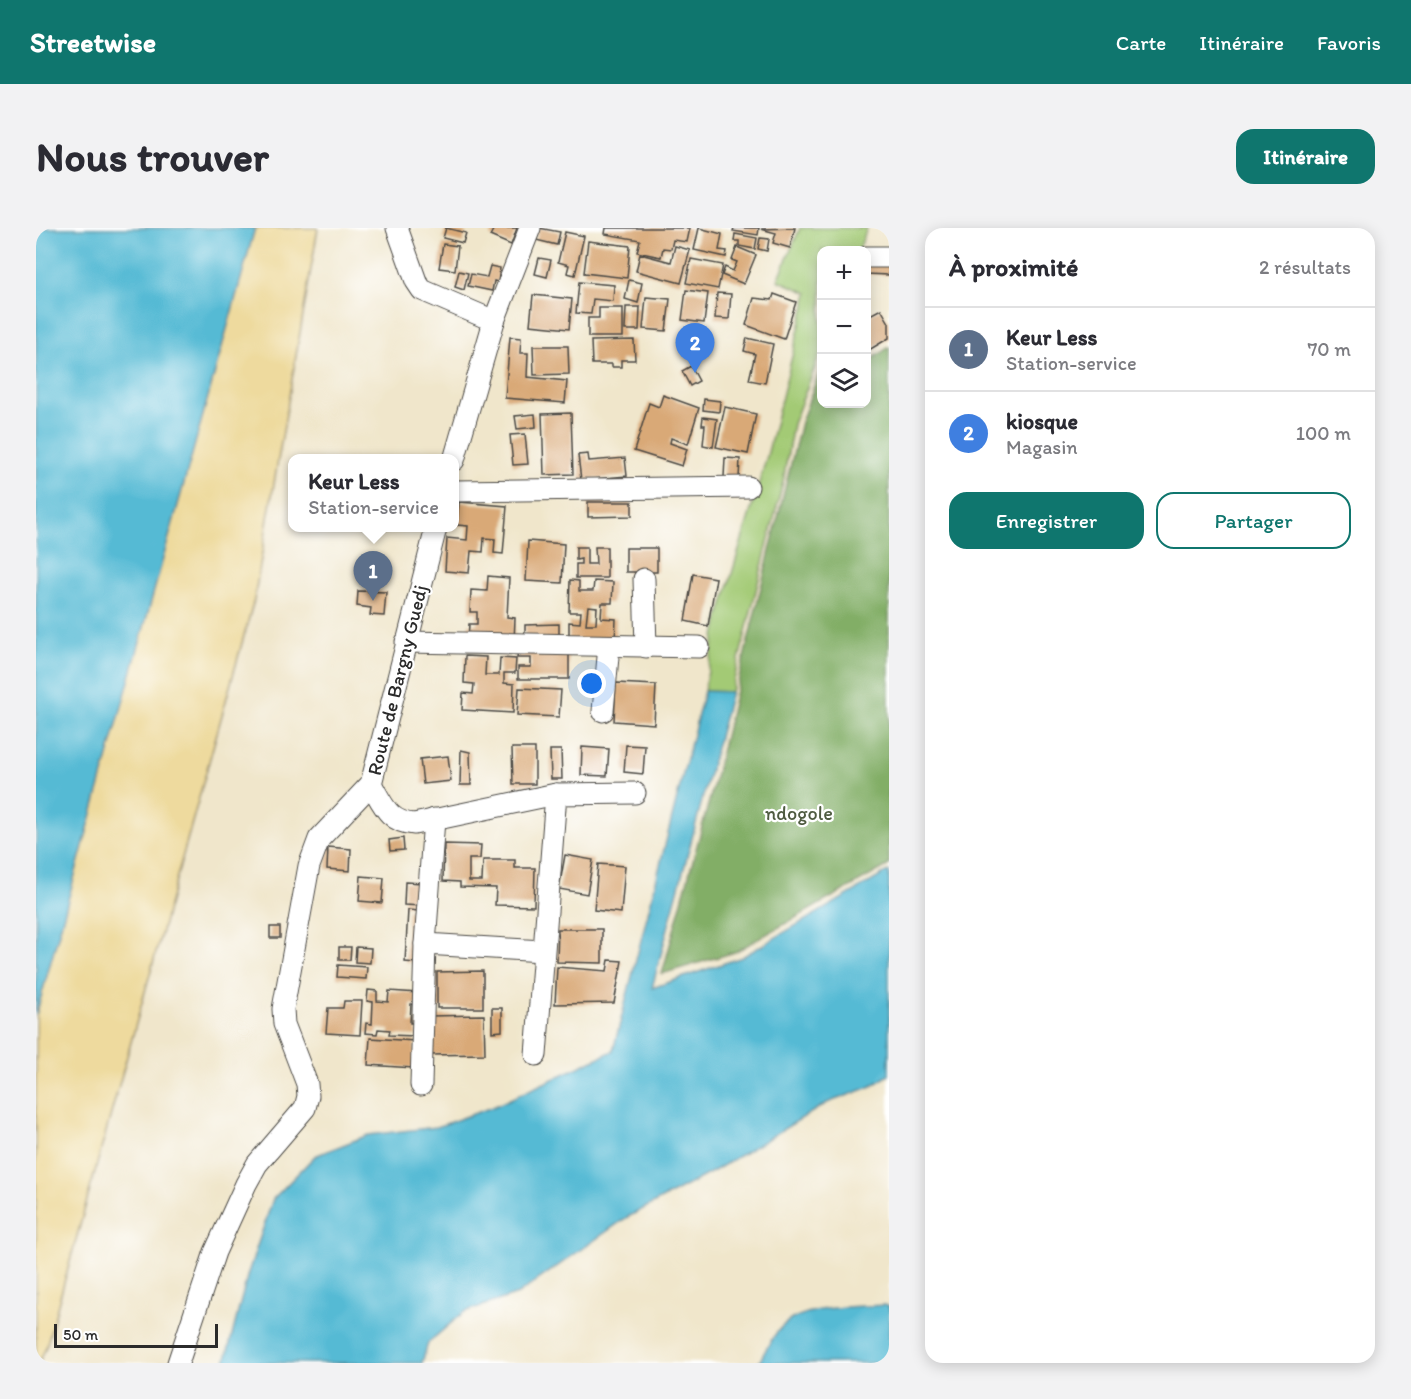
<!DOCTYPE html>
<html lang="fr">
<head>
<meta charset="utf-8">
<style>
  :root { --surface:#fff; --page:#f2f2f3; --text:#2b2b33; --muted:#7c7c81; --line:#e1e1e2; --accent:#0f766e }
  body { margin:0; font-family:Itim,sans-serif; background:var(--page); color:var(--text) }
  .controls { position:absolute; right:18px; top:18px; display:grid; overflow:hidden; border-radius:12px; box-shadow:0 3px 15px #0003 }
  .controls button { width:54px; height:54px; display:grid; place-items:center; padding:0; border:0; border-bottom:2px solid var(--line); background:var(--surface); color:var(--text); font:30px sans-serif }
  .scale { position:absolute; left:18px; bottom:15px; width:164px; box-sizing:border-box; padding-left:6px; border:3px solid #2b2b2b; border-top:0; font-size:16px; line-height:21px; white-space:nowrap; color:#2b2b2b; -webkit-text-stroke:4px #fff; paint-order:stroke }
  .you { position:absolute; left:556px; top:456px; width:21px; height:21px; margin:-15px; border:4px solid #fff; border-radius:50%; background:#1a73e8; box-shadow:0 0 0 9px #1a73e833 }
  .badge { display:grid; place-items:center; width:39px; height:39px; border-radius:50%; background:var(--accent); color:#fff; font-size:20px; font-weight:700 }
  .pin { position:absolute; translate:-50% -50px; filter:drop-shadow(0 2px 3px #0008) }
  .pin::after { content:''; position:absolute; top:32px; width:21px; height:18px; background:inherit; clip-path:polygon(0 0,100% 0,50% 100%) }
  .popup { position:absolute; left:252px; top:226px; width:171px; height:78px; box-sizing:border-box; display:grid; place-content:center; border-radius:12px; background:var(--surface); filter:drop-shadow(0 2px 4px #0005); font-size:20px; white-space:nowrap; color:var(--muted) }
  .popup b { font-size:22px; color:var(--text) }
  .popup::after { content:''; position:absolute; left:50%; top:100%; margin-left:-12px; border:12px solid transparent; border-top-color:var(--surface) }
  .list { margin:0; padding:0; list-style:none }
  h2 { display:flex; justify-content:space-between; align-items:center; height:78px; margin:0; padding:0 24px; font-size:26px }
  h2 small { font-size:20px; font-weight:400; color:var(--muted) }
  .list li { display:grid; grid-template-columns:39px 1fr auto; gap:18px; align-items:center; box-sizing:border-box; height:84px; padding:0 24px; border-top:2px solid var(--line) }
  .list b { display:block; font-size:22px; white-space:nowrap }
  .list p { margin:0; font-size:20px; white-space:nowrap; color:var(--muted) }
  .list em { font-size:20px; font-style:normal; color:var(--muted) }
  .actions { display:flex; gap:12px; padding:18px 24px }
  .actions a { flex:1; padding:14px 0; border:2px solid var(--accent); border-radius:18px; text-align:center; font-size:21px; color:var(--accent) }
  .actions .main { background:var(--accent); color:#fff }
  .icon { flex:none; width:33px; height:33px; fill:none; stroke:currentColor; stroke-width:2; stroke-linecap:round; stroke-linejoin:round }
  .map { position:relative; flex:none; width:853px; height:1135px; overflow:hidden; border-radius:18px }
  header { display:flex; align-items:center; gap:36px; box-sizing:border-box; height:84px; padding:0 30px; background:var(--accent); color:#fff }
  header strong { font-size:28px }
  nav { display:flex; gap:33px; margin-inline-start:auto; font-size:21px }
  .intro { display:flex; align-items:center; justify-content:space-between; box-sizing:border-box; height:144px; padding:0 36px }
  h1 { margin:0; font-size:42px }
  .button { padding:15px 27px; border-radius:18px; background:var(--accent); color:#fff; font-size:21px; font-weight:700 }
  main { display:flex; gap:36px; padding:0 36px }
  aside { flex:1; background:var(--surface); border-radius:18px; box-shadow:0 3px 15px #0003 }
  .map>svg:first-child { display:block }
  .green { fill:#a3ca75; stroke:#677a50; stroke-width:1.5 }
  .forest { fill:#82ae66; stroke:#566c48; stroke-width:1.5 }
  .sand { fill:#eeda9e; stroke:#8c8264; stroke-width:1.5 }
  .water { fill:#55bad4; stroke:#407280; stroke-width:1.5 }
  .building { fill:#d9a977; fill-rule:evenodd }
  .lines { fill:none; stroke-linecap:round; stroke-linejoin:round }
  .street-casing { stroke:#494743; stroke-width:23 }
  .street { stroke:#fff; stroke-width:21 }
  .labels { text-anchor:middle; stroke-width:4.5; stroke-linejoin:round; paint-order:stroke }
  .street-label { font-size:20px; fill:#2b2b2b; stroke:#fff }
  .park-label { font-size:20px; fill:#4f5b41; stroke:#fff }
</style>
</head>
<body>
<header>
<strong>Streetwise</strong>
<nav><a>Carte</a><a>Itinéraire</a><a>Favoris</a></nav>
</header>
<div class="intro"><h1>Nous trouver</h1><a class="button">Itinéraire</a></div>
<main>
<div class="map">
<svg width="853" height="1135" viewBox="0 0 853 1135">
  <rect width="100%" height="100%" fill="#fff"/>
  <filter id="ink" filterUnits="userSpaceOnUse"><feTurbulence type="fractalNoise" baseFrequency=".0167" numOctaves="2"/><feDisplacementMap in="SourceGraphic" scale="12" xChannelSelector="R" yChannelSelector="G"/><feConvolveMatrix kernelMatrix="1 2 1 2 8 2 1 2 1" color-interpolation-filters="sRGB"/></filter>
  <filter id="wash" filterUnits="userSpaceOnUse"><feTurbulence type="fractalNoise" baseFrequency=".008" numOctaves="4" result="noise"/><feDisplacementMap in="SourceGraphic" scale="24" xChannelSelector="R" yChannelSelector="G"/><feGaussianBlur stdDeviation="1.35" result="paint"/><feColorMatrix in="noise" values="0 0 0 0 0 0 0 0 0 0 0 0 0 0 0 0 0 1.4 0 .05"/><feComposite in="paint" operator="in"/></filter>
  <g filter="url(#wash)">
    <rect width="100%" height="100%" fill="#f0e6cb"/>
    <!-- green -->
    <path class="green" d="M764 0H831L823 22H786L785 123 757 196 747 254 695 464 668 463 683 389 731 228 772 65 742 52Z"/>
    <!-- forest -->
    <path class="forest" d="M853 119V637L699 724 626 746 675 566 765 194 785 140 786 176H830L831 135Z"/>
    <!-- sand -->
    <path class="sand" d="M219 0H282L218 372 11 1116 3 1135H0V787Z"/>
    <!-- water -->
    <g class="water">
      <path d="M0 0H219L0 787Z"/>
      <path d="M668 463 695 464 616 760 706 729 853 643V847L834 859 791 875 678 943 590 990 482 1066 428 1084 392 1115 386 1135H189L212 1045 237 971 279 928 332 907 401 899 459 878 577 823Z"/>
      <path d="M848 1077 853 1079V1135H723C731 1119 740 1100 756 1091 782 1077 820 1079 848 1077Z"/>
    </g>
    <g id="blocks">
      <!-- building -->
      <g class="building">
        <path d="M410 0 430 5 427 15 407 10Z"/>
        <path d="M458 0H481L475 17 454 8Z"/>
        <path d="M503 0 524 4 521 17 500 12Z"/>
        <path d="M570 0H654L651 14 637 12 635 21 627 20 625 29 601 24 604 12 569 6Z"/>
        <path d="M663 0 686 6 683 22 691 23 690 29 658 22Z"/>
        <path d="M698 0H723L722 7 697 3Z"/>
        <path d="M759 0 754 20 737 15 740 5 725 1Z"/>
        <path d="M529 4 548 8 539 47 531 45 533 37 522 34Z"/>
        <path d="M699 6 721 10 719 21 703 18V13H698Z"/>
        <path d="M724 10 733 11 731 23 722 21Z"/>
        <path d="M552 13 594 18 591 50 548 45Z"/>
        <path d="M407 16 422 18 419 42 403 40Z"/>
        <path d="M639 18 654 22 645 55 600 43 604 26 635 34Z"/>
        <path d="M701 19 720 27 708 56 686 47 689 39 697 43 701 34 696 32Z"/>
        <path d="M503 30 515 32 511 49 499 46Z"/>
        <path d="M655 31 687 37 682 61 650 55Z"/>
        <path d="M830 33 853 34V47L830 46Z"/>
        <path d="M454 38 464 40 462 54 458 53 456 63 432 58 435 46 451 49Z"/>
        <path d="M423 43 432 45 428 62 419 59Z"/>
        <path d="M593 52 606 55 602 75 589 71Z"/>
        <path d="M543 54 578 57 577 73 557 71 555 86 540 85Z"/>
        <path d="M650 62 672 65 668 95 646 92Z"/>
        <path d="M681 65 695 66 693 91 679 90Z"/>
        <path d="M738 66 760 74 748 111 710 97 718 70 736 72Z"/>
        <path d="M497 67 536 71 533 101 494 97Z"/>
        <path d="M610 69 634 71 630 103 607 101Z"/>
        <path d="M590 79H604L603 102H589Z"/>
        <path d="M563 80H587V109H552V90H563Z"/>
        <path d="M845 81 853 95V110L833 122 830 117V100L833 99 830 89Z"/>
        <path d="M474 109 485 110 484 125H492L491 149 531 153 529 175 469 170Z"/>
        <path d="M711 110 737 116 729 155 713 152 719 126 708 123Z"/>
        <path d="M598 112 599 132H585V139H576V136H556L555 113Z"/>
        <path d="M497 118H532L533 146 498 147Z"/>
        <path d="M655 138 663 153 654 158 646 143Z"/>
        <path d="M627 167 663 180 652 216 635 210 634 215 651 221 646 238 598 223 613 175 623 179Z"/>
        <path d="M668 171 684 173 683 184 667 182Z"/>
        <path d="M689 179 720 186 712 226 680 219Z"/>
        <path d="M535 185 537 246 508 247 506 186Z"/>
        <path d="M499 186 500 199 481 201 479 188Z"/>
        <path d="M667 189 681 191 677 219 667 217 669 197H666Z"/>
        <path d="M489 206 492 236 477 237 474 207Z"/>
        <path d="M552 226 553 233 589 230 591 248 545 252 542 227Z"/>
        <path d="M689 230 704 231 703 250 688 249Z"/>
        <path d="M423 274 471 278 467 326 458 325 459 311 448 310 447 324 435 323 433 345 409 343 411 310 431 312 432 298 421 297Z"/>
        <path d="M552 274H596V288L552 289Z"/>
        <path d="M492 313 528 316 526 355 490 353Z"/>
        <path d="M540 319H551V336H560L559 319H571V350H540V336H545V331L540 332Z"/>
        <rect x="590" y="320" width="31" height="24"/>
        <path d="M657 346 680 350 672 398 649 393Z"/>
        <path d="M452 348 473 350 471 389 479 390 478 414 432 411 433 396H441V384H434L435 362 451 363Z"/>
        <path d="M534 352 543 353V363H557L558 353 577 354 576 375H566L565 390 580 391 579 414 533 412V394L544 395 545 384H533ZM552 378 561 379 560 396H550Z"/>
        <path d="M322 363 350 364 348 388 334 387 335 380 321 378Z"/>
        <path d="M523 396V411L489 412V397Z"/>
        <path d="M482 422H533V451H482V439H495V430H481Z"/>
        <path d="M429 428 450 429 449 447H463L464 430 480 431 479 445H468V455L478 456 477 485 426 482 427 465 437 466 438 456 428 455Z"/>
        <path d="M580 455 620 457 618 496 578 493Z"/>
        <path d="M483 460 525 462 523 489 481 487Z"/>
        <path d="M590 517 609 518 607 546 588 544Z"/>
        <path d="M546 519 573 521 571 548 545 547Z"/>
        <path d="M476 520H499V556H477Z"/>
        <path d="M425 522 434 524 435 557H424Z"/>
        <path d="M514 522H525L526 551H515Z"/>
        <path d="M412 528 415 553 387 556 384 531Z"/>
        <path d="M367 610 368 622 354 623 353 612Z"/>
        <path d="M408 616 445 617 444 631H433V653H446L447 632H479V640H499L498 678 459 677 460 660 424 659V654L407 653Z"/>
        <path d="M292 619 315 621 314 643 291 641Z"/>
        <path d="M529 627 557 632 551 666 523 661Z"/>
        <path d="M562 636 589 638 585 685 558 682Z"/>
        <path d="M325 648 348 650 346 675 323 673Z"/>
        <path d="M369 654 387 655 386 678 368 677Z"/>
        <path d="M372 682 383 683 380 735 369 734Z"/>
        <rect x="234" y="699" width="10" height="11"/>
        <path d="M522 701H566V735L521 734Z"/>
        <path d="M303 719H315L314 732H303Z"/>
        <path d="M320 719 335 720 334 735 319 734Z"/>
        <path d="M573 732 586 733 578 775 519 776 521 739 571 743Z"/>
        <path d="M302 737 331 739 330 751 301 749Z"/>
        <path d="M447 743V780H401V744Z"/>
        <path d="M332 762 341 763V773L352 774 353 763 382 765V777L375 776 374 795H381L380 808 353 807 354 802 342 801 341 806 329 805 330 795 336 796 337 774 331 773Z"/>
        <path d="M308 773H326L324 807 290 805 292 780H307Z"/>
        <path d="M456 780H466V803L456 804Z"/>
        <path d="M448 787 449 826 393 827 392 788Z"/>
        <path d="M334 810 379 813 378 840 332 837Z"/>
      </g>
    </g>
  </g>
  <g filter="url(#ink)">
    <use href="#blocks" fill-opacity="0" stroke="#494743" stroke-width="1.5"/>
    <g class="lines">
      <defs>
        <g id="street">
          <path d="M361 0 380 53 386 62 458 93"/>
          <path d="M830 29H853"/>
          <path d="M418 232 458 93 494 0"/>
          <path d="M418 263 712 259"/>
          <path d="M608 351 610 419"/>
          <path d="M370 414 663 419"/>
          <path d="M567 483 573 418"/>
          <path d="M335 556C347 576 352 594 378 596L520 566 599 565"/>
          <path d="M389 716 507 723"/>
          <path d="M500 827 520 566"/>
          <path d="M385 857 389 716 398 591"/>
          <path d="M142 1135 179 1024 210 956 221 936 269 880 272 868 271 856 248 796 247 781 273 638 283 611 335 556 400 300"/>
        </g>
      </defs>
      <!-- street casing -->
      <use href="#street" class="street-casing"/>
      <!-- street -->
      <use href="#street" class="street"/>
    </g>
  </g>
  <g class="labels">
    <!-- street labels -->
    <g class="street-label">
      <text transform="translate(361 452) rotate(-76)" y="7">Route de Bargny Guedj</text>
    </g>
    <!-- park labels -->
    <g class="park-label">
      <text x="763" y="592">ndogole</text>
    </g>
  </g>
</svg>
<div class="controls">
<button>+</button>
<button>−</button>
<button><svg class="icon" aria-label="layers" viewBox="0 0 24 24"><path d="M12 4l9 5-9 5-9-5zM3 14l9 5 9-5"/></svg></button>
</div>
<div class="scale">50 m</div>
<div class="you"></div>
<div class="pin badge" style="left:337px;top:373px;background:#5c6f8a">1</div>
<div class="popup"><b>Keur Less</b>Station-service</div>
<div class="pin badge" style="left:659px;top:145px;background:#3f7fe0">2</div>
</div>
<aside>
<h2>À proximité<small>2 résultats</small></h2>
<ul class="list">
<li><span class="badge" style="background:#5c6f8a">1</span><div><b>Keur Less</b><p>Station-service</p></div><em>70 m</em></li>
<li><span class="badge" style="background:#3f7fe0">2</span><div><b>kiosque</b><p>Magasin</p></div><em>100 m</em></li>
</ul>
<div class="actions"><a class="main">Enregistrer</a><a>Partager</a></div>
</aside>
</main>
</body>
</html>
